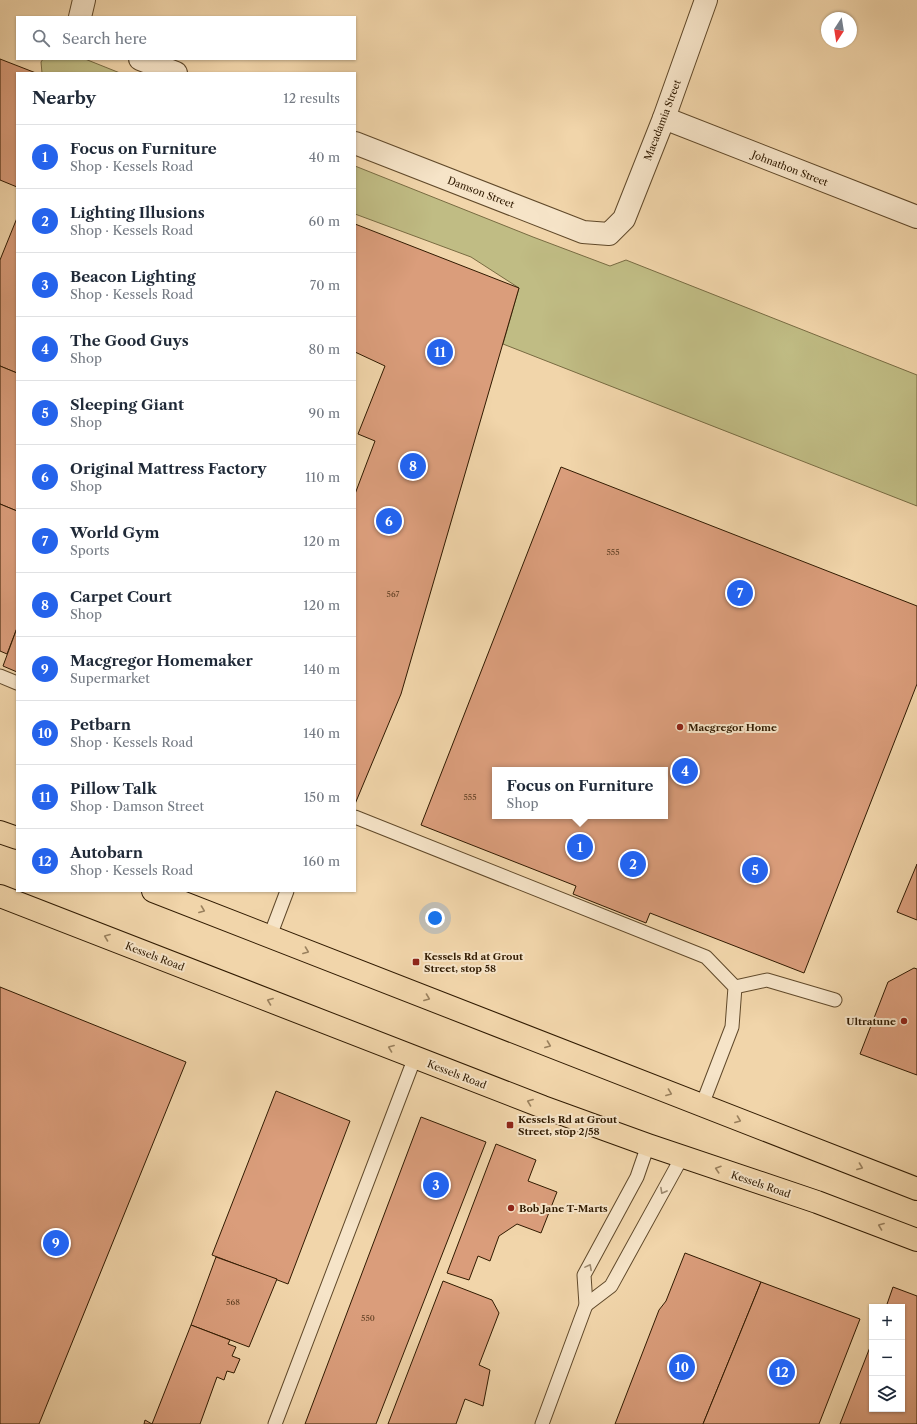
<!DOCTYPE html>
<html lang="en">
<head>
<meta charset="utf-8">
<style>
  :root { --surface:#fff; --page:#f2f2f3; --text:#1f2937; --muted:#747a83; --line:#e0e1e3; --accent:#2563eb }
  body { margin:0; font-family:"Libre Caslon Text",serif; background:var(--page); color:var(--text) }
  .controls { position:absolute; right:12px; bottom:12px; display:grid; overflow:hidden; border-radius:0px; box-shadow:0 1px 3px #0004 }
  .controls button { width:36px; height:36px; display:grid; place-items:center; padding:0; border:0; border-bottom:1px solid var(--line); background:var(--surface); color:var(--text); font:20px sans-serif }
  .compass { position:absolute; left:821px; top:12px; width:36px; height:36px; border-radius:50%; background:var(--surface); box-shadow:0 1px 3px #0004; rotate:192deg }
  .you { position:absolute; left:435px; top:918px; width:14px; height:14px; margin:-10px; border:3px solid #fff; border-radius:50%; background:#1a73e8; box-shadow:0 0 0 6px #1a73e833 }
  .badge { display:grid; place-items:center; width:26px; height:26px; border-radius:50%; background:var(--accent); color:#fff; font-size:13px; font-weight:700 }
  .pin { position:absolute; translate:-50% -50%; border:2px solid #fff; box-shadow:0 1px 4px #0006 }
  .popup { position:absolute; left:492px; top:767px; width:176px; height:52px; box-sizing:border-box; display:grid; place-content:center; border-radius:0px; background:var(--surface); filter:drop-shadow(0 1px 3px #0005); font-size:13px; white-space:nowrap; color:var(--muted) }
  .popup b { font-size:15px; color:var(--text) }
  .popup::after { content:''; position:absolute; left:50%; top:100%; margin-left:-8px; border:8px solid transparent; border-top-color:var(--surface) }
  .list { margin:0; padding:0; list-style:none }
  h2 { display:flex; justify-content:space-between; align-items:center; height:52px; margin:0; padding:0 16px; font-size:17px }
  h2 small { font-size:13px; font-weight:400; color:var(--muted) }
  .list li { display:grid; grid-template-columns:26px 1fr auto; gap:12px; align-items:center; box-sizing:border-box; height:64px; padding:0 16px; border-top:1px solid var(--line) }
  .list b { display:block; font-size:15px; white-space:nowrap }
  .list p { margin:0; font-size:13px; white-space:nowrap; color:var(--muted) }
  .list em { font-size:13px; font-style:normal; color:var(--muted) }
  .icon { flex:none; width:22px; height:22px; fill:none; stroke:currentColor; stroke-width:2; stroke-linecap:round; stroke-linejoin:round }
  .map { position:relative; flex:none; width:917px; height:1424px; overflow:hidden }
  .search { position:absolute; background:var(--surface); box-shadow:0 1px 3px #0004; left:16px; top:16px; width:340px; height:44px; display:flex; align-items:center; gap:10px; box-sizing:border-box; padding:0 14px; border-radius:0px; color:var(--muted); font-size:15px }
  .panel { position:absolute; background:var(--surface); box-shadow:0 1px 3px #0004; left:16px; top:72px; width:340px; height:820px; border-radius:0px }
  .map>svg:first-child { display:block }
  .green { fill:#c0bc84; stroke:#786b42 }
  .building { fill:#da9d7b; stroke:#301a00; fill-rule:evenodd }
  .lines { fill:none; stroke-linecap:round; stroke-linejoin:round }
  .service-casing { stroke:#60492a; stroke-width:15 }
  .minor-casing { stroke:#60492a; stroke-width:24 }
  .trunk-casing { stroke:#301a00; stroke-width:24 }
  .service { stroke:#f6e4c8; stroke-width:13 }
  .minor { stroke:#f6e4c8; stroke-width:22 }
  .trunk { stroke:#f1d5aa; stroke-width:22 }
  .oneway { stroke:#9a815e }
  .oneway2 { stroke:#9d896e }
  .poi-dot { fill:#8f2418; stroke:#f6e4c8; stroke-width:1.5 }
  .labels { text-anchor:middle; stroke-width:4; stroke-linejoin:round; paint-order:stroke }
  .number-label { font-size:8px; fill:#5a3b1f }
  .street-label { font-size:10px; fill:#301a00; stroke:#f6e4c8 }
  .poi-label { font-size:10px; font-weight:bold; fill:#301a00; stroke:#f6e4c8; text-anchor:start }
</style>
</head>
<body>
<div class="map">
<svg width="917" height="1424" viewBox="0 0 917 1424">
  <rect width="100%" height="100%" fill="#f1d5aa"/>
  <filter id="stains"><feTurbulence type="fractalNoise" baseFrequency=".005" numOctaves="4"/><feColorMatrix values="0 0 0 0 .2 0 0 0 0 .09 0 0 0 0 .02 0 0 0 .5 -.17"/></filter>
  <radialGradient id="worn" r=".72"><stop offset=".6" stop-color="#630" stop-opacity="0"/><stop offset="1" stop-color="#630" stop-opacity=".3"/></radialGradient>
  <!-- green -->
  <g class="green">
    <path d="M43 59H85L120 73H42L41 62Z"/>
    <path d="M355 166 533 237 610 266 626 260 917 375V506L503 344 519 288 471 257 355 214Z"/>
  </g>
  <!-- building -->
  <g class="building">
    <path d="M0 59 36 73H17V187L0 180Z"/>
    <path d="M17 218V373L0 366V260Z"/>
    <path d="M355 224 519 288 401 694 355 804V494L375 441 358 434 385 366 355 352Z"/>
    <path d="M0 366 17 373V511L0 504Z"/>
    <path d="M561 467 917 606V684L804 973 650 913 646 923 573 894 576 886 421 825ZM495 770H665V816H495Z"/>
    <path d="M0 504 17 511V628L7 654 0 651Z"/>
    <path d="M17 628V672L3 666Z"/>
    <path d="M917 864V920L897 912Z"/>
    <path d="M914 968 917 969V1075L860 1054 888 982Z"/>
    <path d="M0 987 186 1062 39 1424H0Z"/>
    <path d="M276 1091 350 1121 288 1284 212 1255Z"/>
    <path d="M421 1117 486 1142 376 1424H305Z"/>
    <path d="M496 1144 536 1160 528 1181 557 1192 541 1233 517 1224 499 1236 490 1261 478 1256 469 1280 447 1273Z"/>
    <path d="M685 1253 761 1282 703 1424H615L659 1310 666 1301Z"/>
    <path d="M216 1257 277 1279 249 1347 191 1325Z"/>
    <path d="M443 1281 492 1300 499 1313 479 1365 490 1370 483 1406 465 1399 456 1424H388Z"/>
    <path d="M761 1282 860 1319 819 1424H703Z"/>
    <path d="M893 1287 917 1296V1424H840L872 1342V1409H902V1307H886Z"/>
    <path d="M191 1325 230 1340 228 1344 236 1347 232 1356 240 1359 234 1373 227 1371 224 1380 217 1377 200 1424H144L145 1420 152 1424Z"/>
  </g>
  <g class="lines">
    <defs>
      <g id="service">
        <path d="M0 676 17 683"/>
        <path d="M355 817 706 957 735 987 732 1027 702 1105"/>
        <path d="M270 936 287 891"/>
        <path d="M735 987 767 980 835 1000"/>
        <path d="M586 1305 611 1286 682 1157"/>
        <path d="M275 1424 415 1057"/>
        <path d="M542 1424 586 1305 584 1275 637 1177 648 1145"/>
      </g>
      <g id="minor">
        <path d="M80 17 84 0"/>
        <path d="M140 59 176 73"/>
        <path d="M664 118 917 217"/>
        <path d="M355 143 583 232 609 234 624 219 664 118 706 0"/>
      </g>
      <g id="trunk">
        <path d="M0 832 17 838"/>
        <path d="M153 891 917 1189"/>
        <path d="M0 896 543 1107 648 1145 817 1202 917 1240"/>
      </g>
    </defs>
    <!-- service casing -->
    <use href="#service" class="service-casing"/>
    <!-- minor casing -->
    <use href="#minor" class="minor-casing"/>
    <!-- trunk casing -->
    <use href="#trunk" class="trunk-casing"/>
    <!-- service -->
    <use href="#service" class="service"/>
    <!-- minor -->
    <use href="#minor" class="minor"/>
    <!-- trunk -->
    <use href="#trunk" class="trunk"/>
  </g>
  <!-- one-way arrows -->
  <defs><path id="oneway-chevron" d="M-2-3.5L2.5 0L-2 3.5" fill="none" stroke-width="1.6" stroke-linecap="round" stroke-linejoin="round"/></defs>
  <g class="oneway">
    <use href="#oneway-chevron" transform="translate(202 910) rotate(21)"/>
    <use href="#oneway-chevron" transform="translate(107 937) rotate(-159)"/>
    <use href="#oneway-chevron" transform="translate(306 951) rotate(21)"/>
    <use href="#oneway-chevron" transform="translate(427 998) rotate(21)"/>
    <use href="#oneway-chevron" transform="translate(270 1001) rotate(-159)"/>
    <use href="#oneway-chevron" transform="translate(548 1045) rotate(21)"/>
    <use href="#oneway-chevron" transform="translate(391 1048) rotate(-159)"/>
    <use href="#oneway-chevron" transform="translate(669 1093) rotate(21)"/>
    <use href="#oneway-chevron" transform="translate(530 1102) rotate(-159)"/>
    <use href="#oneway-chevron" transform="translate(738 1120) rotate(21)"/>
    <use href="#oneway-chevron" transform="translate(860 1167) rotate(21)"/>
    <use href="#oneway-chevron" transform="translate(718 1169) rotate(-162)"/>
    <use href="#oneway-chevron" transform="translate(881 1226) rotate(-159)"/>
  </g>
  <g class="oneway2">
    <use href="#oneway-chevron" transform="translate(663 1191) rotate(119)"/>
    <use href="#oneway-chevron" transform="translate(589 1267) rotate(-62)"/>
  </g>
  <!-- markers -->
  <g class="poi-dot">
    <circle cx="680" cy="727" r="4"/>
    <rect x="412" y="958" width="8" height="8" rx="2"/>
    <circle cx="904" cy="1021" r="4"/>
    <rect x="506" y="1121" width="8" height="8" rx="2"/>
    <circle cx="511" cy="1208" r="4"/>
  </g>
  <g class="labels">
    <!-- number labels -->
    <g class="number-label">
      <text x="613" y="555">555</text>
      <text x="393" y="597">567</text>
      <text x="470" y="800">555</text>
      <text x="233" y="1305">568</text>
      <text x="368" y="1321">550</text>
    </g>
    <!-- street labels -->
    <g class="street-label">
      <text transform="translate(662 120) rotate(-69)" y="4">Macadamia Street</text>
      <text transform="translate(790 168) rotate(21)" y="4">Johnathon Street</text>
      <text transform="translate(481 192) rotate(21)" y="4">Damson Street</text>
      <text transform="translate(155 956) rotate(21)" y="4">Kessels Road</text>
      <text transform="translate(457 1074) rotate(21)" y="4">Kessels Road</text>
      <text transform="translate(761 1184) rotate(19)" y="4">Kessels Road</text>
    </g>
    <!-- poi labels -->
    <g class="poi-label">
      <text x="688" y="731">Macgregor Home</text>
      <text x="424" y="960">Kessels Rd at Grout<tspan x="424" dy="12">Street, stop 58</tspan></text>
      <text x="896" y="1025" text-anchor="end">Ultratune</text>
      <text x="518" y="1123">Kessels Rd at Grout<tspan x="518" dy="12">Street, stop 2/58</tspan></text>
      <text x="519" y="1212">Bob Jane T-Marts</text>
    </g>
  </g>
  <rect width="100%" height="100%" filter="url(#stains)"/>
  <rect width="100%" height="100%" fill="url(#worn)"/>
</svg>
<div class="controls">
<button>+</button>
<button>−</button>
<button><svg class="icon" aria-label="layers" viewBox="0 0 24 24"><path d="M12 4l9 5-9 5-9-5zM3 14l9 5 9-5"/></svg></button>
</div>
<svg class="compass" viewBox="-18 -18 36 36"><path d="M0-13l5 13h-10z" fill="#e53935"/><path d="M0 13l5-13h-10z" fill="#747a83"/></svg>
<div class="you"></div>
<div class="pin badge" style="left:580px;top:847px">1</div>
<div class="popup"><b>Focus on Furniture</b>Shop</div>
<div class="pin badge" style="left:633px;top:864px">2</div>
<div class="pin badge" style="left:436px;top:1185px">3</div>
<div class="pin badge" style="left:685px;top:771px">4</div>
<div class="pin badge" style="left:755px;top:870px">5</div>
<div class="pin badge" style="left:389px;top:521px">6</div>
<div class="pin badge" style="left:740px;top:593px">7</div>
<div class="pin badge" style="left:413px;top:466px">8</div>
<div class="pin badge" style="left:56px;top:1243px">9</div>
<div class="pin badge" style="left:682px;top:1367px">10</div>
<div class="pin badge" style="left:440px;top:352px">11</div>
<div class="pin badge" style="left:782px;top:1372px">12</div>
<div class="search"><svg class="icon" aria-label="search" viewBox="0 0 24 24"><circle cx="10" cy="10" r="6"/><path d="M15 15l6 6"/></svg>Search here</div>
<section class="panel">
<h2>Nearby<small>12 results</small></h2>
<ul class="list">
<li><span class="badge">1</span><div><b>Focus on Furniture</b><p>Shop · Kessels Road</p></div><em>40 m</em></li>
<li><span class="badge">2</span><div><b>Lighting Illusions</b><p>Shop · Kessels Road</p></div><em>60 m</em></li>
<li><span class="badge">3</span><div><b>Beacon Lighting</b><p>Shop · Kessels Road</p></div><em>70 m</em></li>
<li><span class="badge">4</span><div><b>The Good Guys</b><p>Shop</p></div><em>80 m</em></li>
<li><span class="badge">5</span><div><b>Sleeping Giant</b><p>Shop</p></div><em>90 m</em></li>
<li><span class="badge">6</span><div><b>Original Mattress Factory</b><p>Shop</p></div><em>110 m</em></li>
<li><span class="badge">7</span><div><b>World Gym</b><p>Sports</p></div><em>120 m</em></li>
<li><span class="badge">8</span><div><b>Carpet Court</b><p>Shop</p></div><em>120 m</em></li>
<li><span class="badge">9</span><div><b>Macgregor Homemaker</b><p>Supermarket</p></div><em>140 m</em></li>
<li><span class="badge">10</span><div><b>Petbarn</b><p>Shop · Kessels Road</p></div><em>140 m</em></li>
<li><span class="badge">11</span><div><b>Pillow Talk</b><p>Shop · Damson Street</p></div><em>150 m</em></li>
<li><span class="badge">12</span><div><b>Autobarn</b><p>Shop · Kessels Road</p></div><em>160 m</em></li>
</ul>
</section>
</div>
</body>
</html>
